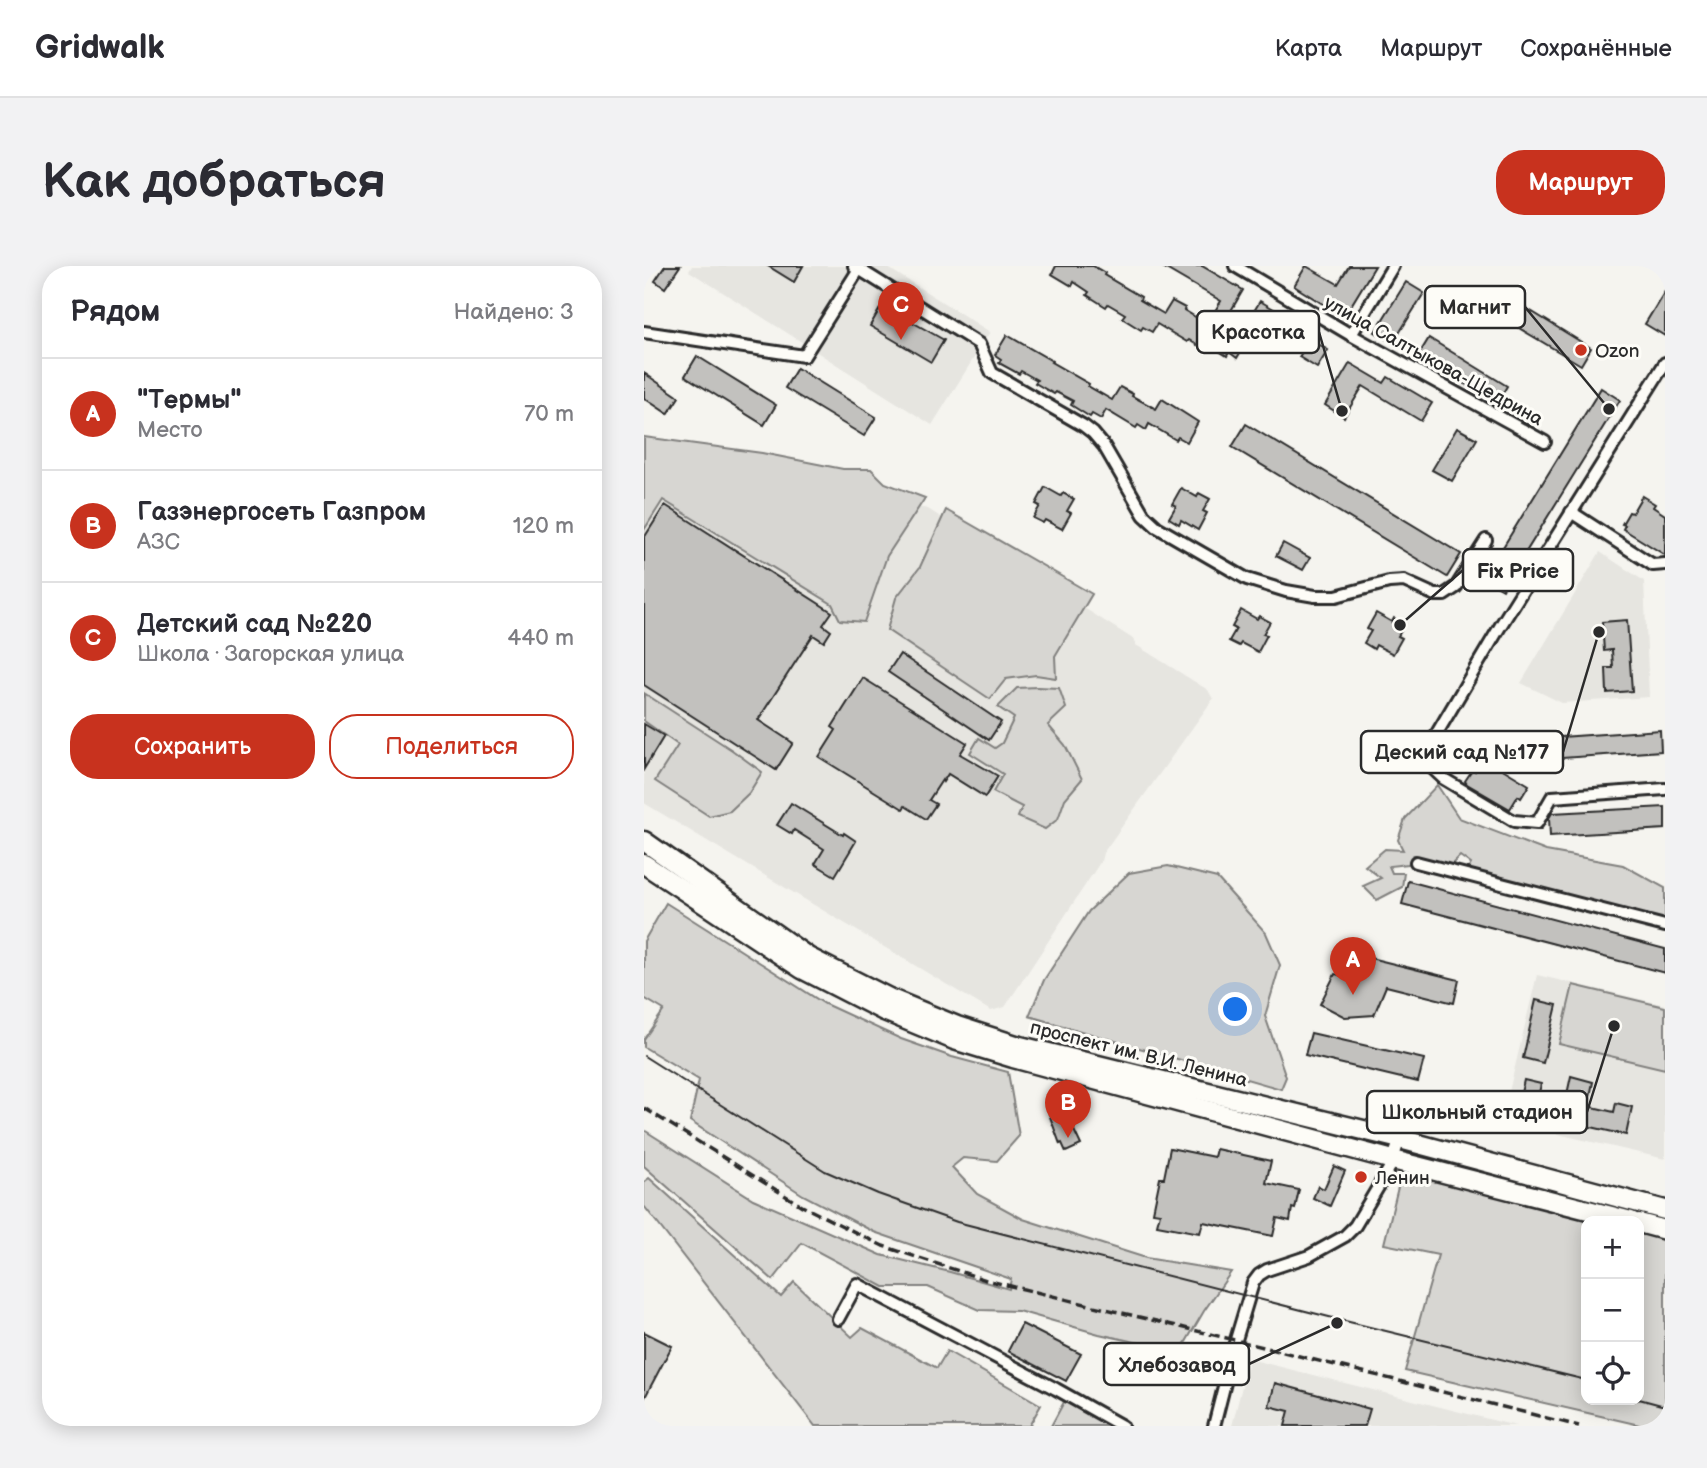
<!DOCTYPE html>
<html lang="ru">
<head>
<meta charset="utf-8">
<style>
  :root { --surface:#fff; --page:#f2f2f3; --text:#2b2b33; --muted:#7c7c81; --line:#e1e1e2; --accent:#c8321e }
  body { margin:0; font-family:"Balsamiq Sans",sans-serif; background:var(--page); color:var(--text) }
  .controls { position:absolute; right:21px; bottom:21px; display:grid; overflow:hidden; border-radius:14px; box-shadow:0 4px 18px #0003 }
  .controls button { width:63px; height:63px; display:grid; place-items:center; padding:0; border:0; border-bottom:2px solid var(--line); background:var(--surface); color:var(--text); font:35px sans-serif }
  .you { position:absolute; left:592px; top:744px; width:24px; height:24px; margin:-18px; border:5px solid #fff; border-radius:50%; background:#1a73e8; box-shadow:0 0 0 10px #1a73e833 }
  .badge { display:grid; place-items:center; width:46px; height:46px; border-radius:50%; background:var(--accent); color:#fff; font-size:23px; font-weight:700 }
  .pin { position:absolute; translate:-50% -58px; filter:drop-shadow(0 2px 4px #0008) }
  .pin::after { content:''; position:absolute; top:37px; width:24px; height:21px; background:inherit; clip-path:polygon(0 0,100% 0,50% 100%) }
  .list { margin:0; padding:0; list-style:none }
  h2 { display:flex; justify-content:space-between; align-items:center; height:91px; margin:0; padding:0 28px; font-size:30px }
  h2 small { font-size:23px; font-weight:400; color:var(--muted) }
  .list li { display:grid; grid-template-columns:46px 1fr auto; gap:21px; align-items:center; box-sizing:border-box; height:112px; padding:0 28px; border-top:2px solid var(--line) }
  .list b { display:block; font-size:26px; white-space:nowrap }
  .list p { margin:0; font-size:23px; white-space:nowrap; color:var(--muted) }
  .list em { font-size:23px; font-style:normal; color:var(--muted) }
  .actions { display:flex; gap:14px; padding:21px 28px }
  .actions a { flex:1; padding:16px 0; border:2px solid var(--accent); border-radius:28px; text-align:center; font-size:24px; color:var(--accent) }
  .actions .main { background:var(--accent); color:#fff }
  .icon { flex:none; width:38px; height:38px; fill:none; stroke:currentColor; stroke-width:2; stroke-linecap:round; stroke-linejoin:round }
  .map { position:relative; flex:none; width:1021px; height:1160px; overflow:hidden; border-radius:28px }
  header { display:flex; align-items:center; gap:42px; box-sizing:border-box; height:98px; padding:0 35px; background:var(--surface); border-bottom:2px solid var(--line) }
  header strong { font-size:33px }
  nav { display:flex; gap:38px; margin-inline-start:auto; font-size:24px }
  .intro { display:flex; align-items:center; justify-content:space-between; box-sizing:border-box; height:168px; padding:0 42px }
  h1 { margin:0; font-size:49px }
  .button { padding:18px 32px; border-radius:28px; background:var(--accent); color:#fff; font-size:24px; font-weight:700 }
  main { display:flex; gap:42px; padding:0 42px }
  aside { flex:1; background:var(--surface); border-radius:28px; box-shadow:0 4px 18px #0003 }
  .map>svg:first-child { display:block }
  .built { fill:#e6e5e0 }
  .green { fill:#d7d6d2; stroke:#81807e; stroke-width:2 }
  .building { fill:#c2c1be; stroke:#2b2b2b; stroke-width:2 }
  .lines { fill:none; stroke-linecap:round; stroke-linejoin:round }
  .minor-casing { stroke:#2b2b2b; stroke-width:16 }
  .primary-casing { stroke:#2b2b2b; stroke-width:23 }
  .minor { stroke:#fdfcf7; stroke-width:10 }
  .primary { stroke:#fdfcf7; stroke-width:18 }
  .tram { stroke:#2b2b2b; stroke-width:2 }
  .rail { stroke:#2b2b2b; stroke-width:3.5; stroke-dasharray:10 5; stroke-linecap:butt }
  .poi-dot { fill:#c8321e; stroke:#fdfcf7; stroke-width:2.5 }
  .labels { text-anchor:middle; stroke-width:6; stroke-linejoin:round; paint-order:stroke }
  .poi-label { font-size:19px; fill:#2b2b2b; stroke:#fdfcf7; text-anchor:start }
  .street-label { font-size:19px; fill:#2b2b2b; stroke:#fdfcf7 }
  .leader { fill:none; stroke:#2b2b2b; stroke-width:2.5 }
  .callout-dot { fill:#2b2b2b; stroke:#fdfcf7; stroke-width:2.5 }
  .callout { fill:#fdfcf7; stroke:#2b2b2b; stroke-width:2.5 }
  .callout-label { font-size:21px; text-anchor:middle; font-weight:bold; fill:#2b2b2b }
</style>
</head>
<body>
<header>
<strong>Gridwalk</strong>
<nav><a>Карта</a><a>Маршрут</a><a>Сохранённые</a></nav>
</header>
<div class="intro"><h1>Как добраться</h1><a class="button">Маршрут</a></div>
<main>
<aside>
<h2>Рядом<small>Найдено: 3</small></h2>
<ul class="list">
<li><span class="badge">A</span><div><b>&quot;Термы&quot;</b><p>Место</p></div><em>70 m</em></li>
<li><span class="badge">B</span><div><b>Газэнергосеть Газпром</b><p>АЗС</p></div><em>120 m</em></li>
<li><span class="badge">C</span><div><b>Детский сад №220</b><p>Школа · Загорская улица</p></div><em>440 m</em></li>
</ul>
<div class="actions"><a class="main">Сохранить</a><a>Поделиться</a></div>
</aside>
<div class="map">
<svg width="1021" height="1160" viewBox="0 0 1021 1160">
  <rect width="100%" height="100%" fill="#f5f4ef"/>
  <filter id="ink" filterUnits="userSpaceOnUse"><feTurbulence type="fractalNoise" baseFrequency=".0143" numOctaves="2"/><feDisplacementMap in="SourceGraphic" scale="14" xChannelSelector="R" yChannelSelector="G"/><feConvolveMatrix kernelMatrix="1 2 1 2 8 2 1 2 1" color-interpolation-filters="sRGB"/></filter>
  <g filter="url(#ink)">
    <!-- built -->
    <g class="built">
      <path d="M48 0H214L164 80 45 5Z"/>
      <path d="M220 0H241L346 66 288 159 168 83Z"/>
      <path d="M0 191 284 243 489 373 492 379 564 424 569 433 459 587 457 595 361 741 347 745 0 537Z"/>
      <path d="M956 286 1000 315 1005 431 918 437 877 417Z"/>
      <path d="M893 709 1021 739V893L858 855Z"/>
      <path d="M605 1093 872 1160H588Z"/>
    </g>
    <!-- green -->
    <g class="green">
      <path d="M0 171 118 187 199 203H227L241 217 281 232 243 290 220 356 196 354 188 338 19 234 0 264Z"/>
      <path d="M302 244 448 328 411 390 412 412 392 409 362 413 346 433 243 364 252 332 276 301Z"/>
      <path d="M393 421 415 422 422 442 404 459 421 479 438 513 421 533 414 553 401 563 374 551 378 541 349 526 359 508 326 487 335 472 351 482 358 477 370 452 354 441 373 422Z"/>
      <path d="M0 427 88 484 118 506 105 527 86 545 65 550 11 515 34 479 0 455Z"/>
      <path d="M793 519 815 552 902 585 979 599 1021 622V656L823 605 827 598 816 590 807 599 769 591 764 598 745 600 748 607H760L758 621 733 634 719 620 737 612 721 600 741 583 759 584 754 574 761 553Z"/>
      <path d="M524 600 573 612 622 667 636 699 621 750 642 811 637 823 385 750 400 714 445 645 485 607Z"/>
      <path d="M22 637 181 738 257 773 308 791 364 806 375 870 353 895 319 892 308 901 333 928 379 953 502 992 587 1006 560 1045 536 1086 455 1068 374 1045 336 1044 284 1021H240L158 977 129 1014 0 900V864L109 933 237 989 306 1006 365 1023 367 1013 230 966 159 929 46 855 55 814 0 781V773L20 744 0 732V675Z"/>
      <path d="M929 719 1021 741V803L915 778Z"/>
      <path d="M758 905 948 955H942V1134H995V967L1021 974V1160H1000L761 1105 794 989 740 978Z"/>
      <path d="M5 912 137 1031 150 1016 208 1071 218 1062 293 1102 303 1085 397 1139 385 1160H171L0 940V916Z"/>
      <path d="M421 1134 467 1160H407Z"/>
    </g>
    <!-- building -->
    <g class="building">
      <path d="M21 0H36L21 22 11 15Z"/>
      <path d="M124 0H159L150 16Z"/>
      <path d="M412 0H449L461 7 460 9 497 31 496 34 520 48 528 35 541 42 540 44 563 58 577 35 517 0H558L599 24 581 55 582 56 581 57 605 72 593 92 585 86 583 90 556 73 553 79 545 74 543 76 513 58 508 66 499 61 497 64 478 52 481 48 464 38 462 41 443 29 445 26 430 16 428 20 408 8Z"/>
      <path d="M662 0 694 18 705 0H731L700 51 650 20Z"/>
      <path d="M762 16 780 27 749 77 731 66Z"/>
      <path d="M1021 25V70L1001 58Z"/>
      <path d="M869 34 947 82 937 99 858 52Z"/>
      <path d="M616 35 652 56 642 73 606 52Z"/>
      <path d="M238 39 300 74 287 96 226 60Z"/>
      <path d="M363 69 408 95 407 96 445 118 444 120 468 134 476 121 489 128 488 130 512 143 518 133 554 156 543 176 534 171 532 174 505 158 502 164 494 159 492 162 462 144 457 153 448 148 446 151 427 139 429 135 412 126 410 128 391 117 393 114 377 105 375 108 355 97 357 93 351 89Z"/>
      <path d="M785 72 863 120 853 137 774 90Z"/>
      <path d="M666 73 684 84 673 102 655 91Z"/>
      <path d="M53 90 132 139 120 159 41 110Z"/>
      <path d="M706 97 740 117 744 111 788 137 777 155 719 120 700 151 681 139Z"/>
      <path d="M153 102 232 151 220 170 141 122Z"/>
      <path d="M0 107 35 131 24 148 0 132Z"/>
      <path d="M957 122 976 134 859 323 840 312Z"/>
      <path d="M602 158 817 288 803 311 588 181Z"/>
      <path d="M813 162 833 173 808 215 788 204Z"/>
      <path d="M401 221 417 230 419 227 430 233 423 245 427 247 418 263 401 254 399 257 389 252 396 240 392 238Z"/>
      <path d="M537 222 553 231 555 227 566 233 559 245 563 247 554 264 537 254 535 258 525 252 532 240 528 238Z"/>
      <path d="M998 230 1011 238 1009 241 1021 249V289L979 263 981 259 978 258 985 246 988 247Z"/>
      <path d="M21 239 188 346 179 359 187 365 180 376 169 369 114 454 149 477 132 504 0 419V272Z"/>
      <path d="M639 277 666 292 659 304 632 290Z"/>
      <path d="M597 344 613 353 615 350 626 356 619 368 623 369 614 386 597 377 595 380 585 375 592 363 588 361Z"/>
      <path d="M732 347 748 356 750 352 761 358 754 370 758 372 749 388 732 379 730 383 720 377 727 365 723 363Z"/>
      <path d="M983 354 988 425 963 427 962 402H969L968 384 960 385 958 356Z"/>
      <path d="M256 388 357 456 345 474 244 406Z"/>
      <path d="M219 412 323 477 316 488 354 510 341 531 304 508 299 516 298 514 285 534 292 538 282 553 261 540 259 543 175 491 192 464 188 461Z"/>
      <path d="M0 458 20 470 0 503Z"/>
      <path d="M1016 464 1017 485 904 493 903 472Z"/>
      <path d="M841 488 854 496 852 499 885 519 877 532 874 530 866 543 823 518 821 515 829 503 831 505Z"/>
      <path d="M147 537 199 569 200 567 212 575 191 610 171 598 180 583 150 564 148 568 133 559Z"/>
      <path d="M1021 541V563L906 570 905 552 908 547Z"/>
      <path d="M764 615 1021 683V707L758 638Z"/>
      <path d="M718 690 815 714 810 737 742 720 730 749 701 751 676 738 691 708 713 712Z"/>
      <path d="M892 734 913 739 899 797 879 792Z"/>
      <path d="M667 767 780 793 774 816 661 789Z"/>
      <path d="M927 810 949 816 944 840 970 846 972 837 988 841 982 869 873 844 880 814 897 818 895 827 922 833Z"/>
      <path d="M419 844 426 863 429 862 437 879 422 886 418 877 416 878 405 848Z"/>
      <path d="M526 882 570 891 572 883 627 895 622 917 655 924 651 943 648 942 646 955 633 952 629 970 559 956 556 967 513 959 516 947 509 946 516 912H520Z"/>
      <path d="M690 900 701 905 686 940 669 932 674 920 680 923Z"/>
      <path d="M378 1058 437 1088 422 1115 364 1085Z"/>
      <path d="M0 1066 28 1080 0 1133Z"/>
      <path d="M631 1117 726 1143 721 1160H641L645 1145 625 1140Z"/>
    </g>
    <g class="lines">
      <defs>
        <g id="minor">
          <path d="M210 0 335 78 348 107 440 160 449 167 460 180 500 249 513 261 603 313 642 325 671 330H692L745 316 760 315 791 329H800L812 321 842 274"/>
          <path d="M591 0 707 69 901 176"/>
          <path d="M0 66 160 90 215 3"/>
          <path d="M707 69 749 0"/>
          <path d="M1021 97 857 359 783 484V497L800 513 870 555 893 557 908 531 1021 523"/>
          <path d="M927 246 1009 299 1021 298"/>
          <path d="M772 596 1021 660"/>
          <path d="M194 1053 213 1018 412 1123 478 1160"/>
          <path d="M570 1160 591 1077 609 1017 615 1009 623 1004 665 990 701 970 711 960 746 901 756 873"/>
        </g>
        <g id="primary">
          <path d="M0 575 164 691 245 732 313 760 372 779 756 873 1021 944"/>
          <path d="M0 598 158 703 240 745 310 774 369 792 749 894 987 955"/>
          <path d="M995 957 1021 964"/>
        </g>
      </defs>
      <!-- minor casing -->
      <use href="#minor" class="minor-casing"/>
      <!-- primary casing -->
      <use href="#primary" class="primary-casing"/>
      <!-- minor -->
      <use href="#minor" class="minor"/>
      <!-- primary -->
      <use href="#primary" class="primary"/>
      <!-- tram -->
      <g class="tram">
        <path d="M0 790 181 905 234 928 313 956 693 1053 942 1114"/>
        <path d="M995 1133 1021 1140"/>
      </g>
      <!-- rail -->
      <path class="rail" d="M0 842 158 940 239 980 342 1014 603 1077 935 1160"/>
    </g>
  </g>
  <!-- markers -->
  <g class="poi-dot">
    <circle cx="937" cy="84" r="7"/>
    <circle cx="717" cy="911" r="7"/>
  </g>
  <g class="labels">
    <!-- poi labels -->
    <g class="poi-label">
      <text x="951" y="91">Ozon</text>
      <text x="731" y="918">Ленин</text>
    </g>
    <!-- street labels -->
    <g class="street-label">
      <text transform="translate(790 94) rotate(29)" y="7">улица Салтыкова-Щедрина</text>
      <text transform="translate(495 787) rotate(14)" y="7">проспект им. В.И. Ленина</text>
    </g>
  </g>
  <!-- callouts -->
  <path class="leader" d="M965 143L881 41M698 145L675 66M756 359L819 304M955 366L919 486M970 760L943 846M693 1057L605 1098"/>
  <g class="callout-dot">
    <circle cx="965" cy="143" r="7"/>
    <circle cx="698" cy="145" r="7"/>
    <circle cx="756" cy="359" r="7"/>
    <circle cx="955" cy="366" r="7"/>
    <circle cx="970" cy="760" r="7"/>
    <circle cx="693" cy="1057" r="7"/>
  </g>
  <g class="callout">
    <rect x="781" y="20" width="100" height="42" rx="7"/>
    <rect x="553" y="45" width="122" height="42" rx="7"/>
    <rect x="819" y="283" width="110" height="42" rx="7"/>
    <rect x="717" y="465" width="202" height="42" rx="7"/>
    <rect x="723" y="825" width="220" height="42" rx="7"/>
    <rect x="460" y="1077" width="145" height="42" rx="7"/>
  </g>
  <g class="callout-label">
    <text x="831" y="48">Магнит</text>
    <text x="614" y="73">Красотка</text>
    <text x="874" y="312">Fix Price</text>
    <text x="818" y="493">Деский сад №177</text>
    <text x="833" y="853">Школьный стадион</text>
    <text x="533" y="1106">Хлебозавод</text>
  </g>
</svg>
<div class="controls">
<button>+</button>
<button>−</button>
<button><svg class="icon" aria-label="locate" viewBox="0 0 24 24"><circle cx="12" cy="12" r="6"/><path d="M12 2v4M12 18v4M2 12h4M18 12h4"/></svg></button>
</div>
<div class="you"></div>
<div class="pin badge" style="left:709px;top:729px">A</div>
<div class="pin badge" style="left:424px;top:872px">B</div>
<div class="pin badge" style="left:257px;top:74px">C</div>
</div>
</main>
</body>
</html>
